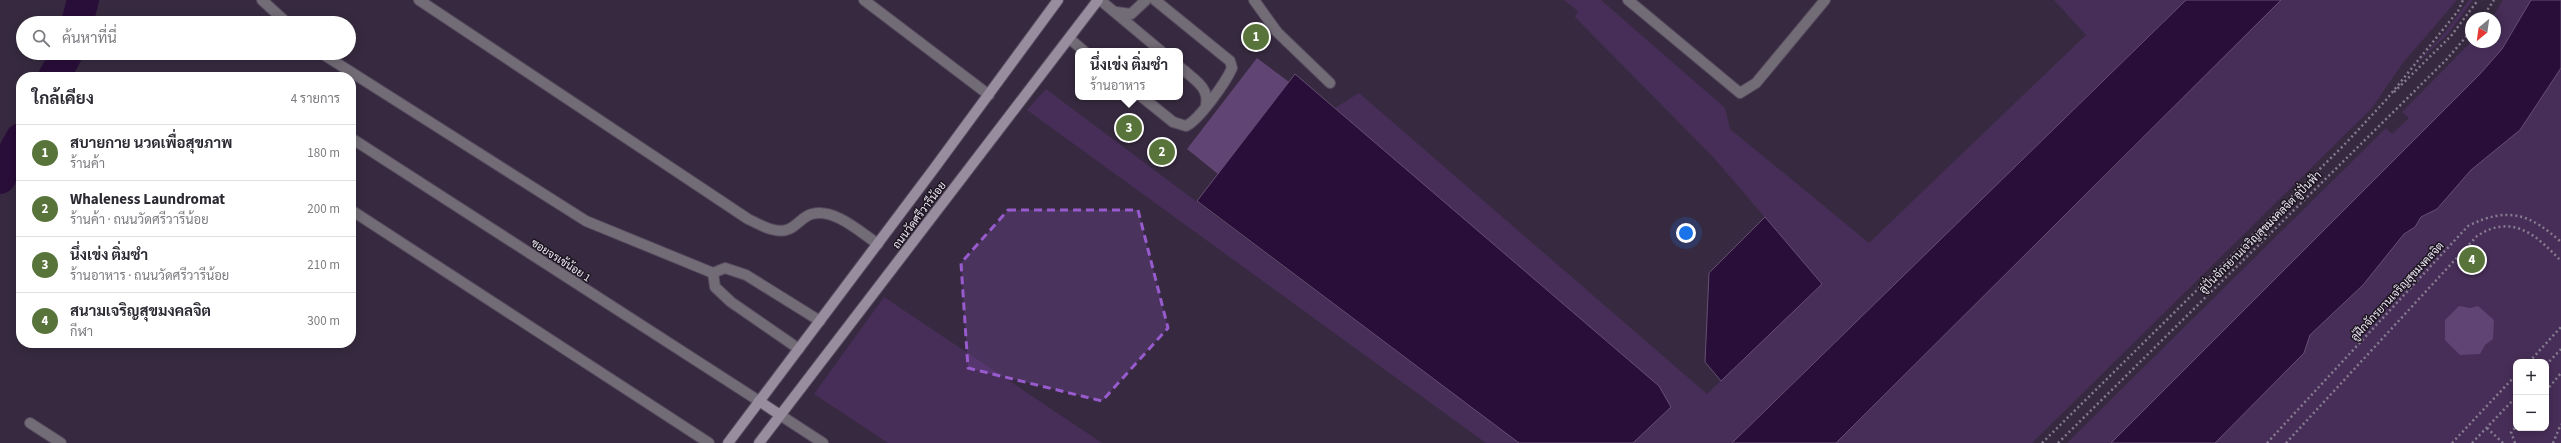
<!DOCTYPE html>
<html lang="th">
<head>
<meta charset="utf-8">
<style>
  :root { --surface:#fff; --page:#f2f2f3; --text:#2b2b33; --muted:#7c7c81; --line:#e1e1e2; --accent:#58743a }
  body { margin:0; font-family:"Source Sans 3",Sarabun,sans-serif; background:var(--page); color:var(--text) }
  .controls { position:absolute; right:12px; bottom:12px; display:grid; overflow:hidden; border-radius:8px; box-shadow:0 2px 10px #0003 }
  .controls button { width:36px; height:36px; display:grid; place-items:center; padding:0; border:0; border-bottom:1px solid var(--line); background:var(--surface); color:var(--text); font:20px sans-serif }
  .compass { position:absolute; left:2465px; top:12px; width:36px; height:36px; border-radius:50%; background:var(--surface); box-shadow:0 2px 10px #0003; rotate:209deg }
  .you { position:absolute; left:1686px; top:233px; width:14px; height:14px; margin:-10px; border:3px solid #fff; border-radius:50%; background:#1a73e8; box-shadow:0 0 0 6px #1a73e833 }
  .badge { display:grid; place-items:center; width:26px; height:26px; border-radius:50%; background:var(--accent); color:#fff; font-size:13px; font-weight:700 }
  .pin { position:absolute; translate:-50% -50%; border:2px solid #fff; box-shadow:0 1px 4px #0006 }
  .popup { position:absolute; left:1075px; top:48px; width:108px; height:52px; box-sizing:border-box; display:grid; place-content:center; border-radius:8px; background:var(--surface); filter:drop-shadow(0 1px 3px #0005); font-size:13px; white-space:nowrap; color:var(--muted) }
  .popup b { font-size:15px; color:var(--text) }
  .popup::after { content:''; position:absolute; left:50%; top:100%; margin-left:-8px; border:8px solid transparent; border-top-color:var(--surface) }
  .list { margin:0; padding:0; list-style:none }
  h2 { display:flex; justify-content:space-between; align-items:center; height:52px; margin:0; padding:0 16px; font-size:17px }
  h2 small { font-size:13px; font-weight:400; color:var(--muted) }
  .list li { display:grid; grid-template-columns:26px 1fr auto; gap:12px; align-items:center; box-sizing:border-box; height:56px; padding:0 16px; border-top:1px solid var(--line) }
  .list b { display:block; font-size:15px; white-space:nowrap }
  .list p { margin:0; font-size:13px; white-space:nowrap; color:var(--muted) }
  .list em { font-size:13px; font-style:normal; color:var(--muted) }
  .icon { flex:none; width:22px; height:22px; fill:none; stroke:currentColor; stroke-width:2; stroke-linecap:round; stroke-linejoin:round }
  .map { position:relative; flex:none; width:2561px; height:443px; overflow:hidden }
  .search { position:absolute; background:var(--surface); box-shadow:0 2px 10px #0003; left:16px; top:16px; width:340px; height:44px; display:flex; align-items:center; gap:10px; box-sizing:border-box; padding:0 14px; border-radius:22px; color:var(--muted); font-size:15px }
  .panel { position:absolute; background:var(--surface); box-shadow:0 2px 10px #0003; left:16px; top:72px; width:340px; height:276px; border-radius:16px }
  .map>svg:first-child { display:block }
  .green { fill:#472e58; fill-rule:evenodd }
  .water { fill:#290e39; stroke:#655072 }
  .lines { fill:none; stroke-linecap:round; stroke-linejoin:round }
  .river { stroke:#290e39; stroke-width:32 }
  .building { fill:#604473 }
  .lane-casing { stroke:#55495d; stroke-width:12 }
  .street-casing { stroke:#55495d; stroke-width:12 }
  .secondary-casing { stroke:#55495d; stroke-width:12 }
  .path { stroke:#867c8f; stroke-width:2.5; stroke-dasharray:2 3; stroke-linecap:butt }
  .lane { stroke:#726c77; stroke-width:10 }
  .street { stroke:#726c77; stroke-width:10 }
  .secondary { stroke:#988d9f; stroke-width:10 }
  .marked { fill:#985bcd; fill-opacity:0.2; stroke:#985bcd; stroke-width:3; stroke-dasharray:8 5; stroke-linejoin:round }
  .labels { text-anchor:middle; stroke-width:3; stroke-linejoin:round; paint-order:stroke }
  .street-label { font-size:11px; fill:#f1e9f8; stroke:#1b151f }
</style>
</head>
<body>
<div class="map">
<svg width="2561" height="443" viewBox="0 0 2561 443">
  <rect width="100%" height="100%" fill="#372a40"/>
  <!-- green -->
  <g class="green">
    <path d="M1564 0H1601L1725 108 1730 129 1869 243 2086 35 2054 0H2186L1732 443H1633L1671 407 1335 108 1359 93 1707 394 1822 284 1714 158 1575 17 1578 11Z"/>
    <path d="M2281 0H2457L2402 64 2372 108 2032 443H1836Z"/>
    <path d="M2469 0H2473L2449 33 2415 65 2446 31Z"/>
    <path d="M2503 0H2531L2502 49 2480 74 2111 443H2067L2386 128 2392 134 2409 118 2402 112 2471 42H2495V18H2492Z"/>
    <path d="M2561 68V443H2215L2304 353 2310 335 2363 285 2404 234 2415 227 2421 217 2437 209 2471 170 2520 130ZM2516 362H2546V428H2516Z"/>
    <path d="M1046 89 1519 443H1486L1027 110Z"/>
    <path d="M884 297 1102 443H888L814 394Z"/>
  </g>
  <!-- water -->
  <g class="water">
    <path d="M2186 0H2281L1836 443H1732Z"/>
    <path d="M2531 0H2561V68L2520 130 2471 170 2437 209 2421 217 2415 227 2404 234 2363 285 2310 335 2304 353 2215 443H2111L2480 74 2502 49Z"/>
    <path d="M1295 74 1659 386 1671 407 1633 443H1519L1197 201Z"/>
    <path d="M1765 217 1822 284 1721 381 1705 362 1709 273Z"/>
  </g>
  <g class="lines">
    <!-- river -->
    <g class="river">
      <path d="M77 23 83 0"/>
      <path d="M54 77 67 53"/>
      <path d="M0 178 21 139"/>
    </g>
  </g>
  <!-- building -->
  <g class="building">
    <path d="M1257 58 1289 82 1218 174 1187 149Z"/>
    <path d="M2459 306 2470 308 2478 306 2494 320 2493 339 2485 345 2480 354 2460 355 2445 340V320Z"/>
  </g>
  <g class="lines">
    <defs>
      <g id="lane">
        <path d="M1100 0 1161 51"/>
        <path d="M1254 0 1277 32 1330 83"/>
        <path d="M1628 0 1740 93 1756 83 1825 0"/>
        <path d="M1116 12 1131 14 1146 0"/>
        <path d="M1070 39 1084 51"/>
        <path d="M1180 67C1192 78 1210 87 1206 105"/>
        <path d="M1142 97 1173 122 1186 126C1199 120 1226 82 1232 68L1230 61 1155 0"/>
        <path d="M351 210 709 443"/>
      </g>
      <g id="street">
        <path d="M262 0 287 23"/>
        <path d="M419 0 748 219C759 224 776 235 789 229 797 226 803 216 812 214 835 208 861 233 878 244"/>
        <path d="M864 0 989 95"/>
        <path d="M321 53 586 221 713 273 725 268 746 275 820 321"/>
        <path d="M351 138 759 401"/>
        <path d="M713 273 715 287 731 302 799 349"/>
        <path d="M780 415 823 443"/>
        <path d="M30 423 61 443"/>
      </g>
      <g id="secondary">
        <path d="M759 401 780 415"/>
        <path d="M728 443 933 170 1058 0"/>
        <path d="M759 443 1098 0"/>
      </g>
    </defs>
    <!-- lane casing -->
    <use href="#lane" class="lane-casing"/>
    <!-- street casing -->
    <use href="#street" class="street-casing"/>
    <!-- secondary casing -->
    <use href="#secondary" class="secondary-casing"/>
    <!-- path -->
    <g class="path">
      <path d="M2482 18 2494 0"/>
      <path d="M2394 92 2451 36 2478 0"/>
      <path d="M2529 362 2561 327"/>
      <path d="M2546 365 2561 349"/>
      <path d="M2546 391 2561 373"/>
      <path d="M2487 428 2503 443"/>
      <path d="M2042 443 2346 143 2386 100 2458 11 2463 0"/>
      <path d="M2058 443 2447 59 2471 31"/>
      <path d="M2267 443 2468 226C2508 206 2530 214 2561 242"/>
      <path d="M2286 443 2477 236C2513 213 2536 235 2561 261"/>
      <path d="M2452 443 2516 375"/>
      <path d="M2472 443 2516 397"/>
      <path d="M2515 443 2511 432 2516 427"/>
      <path d="M2553 443 2561 424"/>
    </g>
    <!-- lane -->
    <use href="#lane" class="lane"/>
    <!-- street -->
    <use href="#street" class="street"/>
    <!-- secondary -->
    <use href="#secondary" class="secondary"/>
  </g>
  <!-- marked area -->
  <path class="marked" d="M1008 210H1138L1168 328 1102 401 968 368 961 263Z"/>
  <g class="labels">
    <!-- street labels -->
    <g class="street-label">
      <text transform="translate(919 215) rotate(-53)" y="4">ถนนวัดศรีวารีน้อย</text>
      <text transform="translate(2260 232) rotate(-45)" y="4">ลู่ปั่นจักรยานเจริญสุขมงคลจิต ลู่ปั่นฟ้า</text>
      <text transform="translate(561 260) rotate(33)" y="4">ซอยจรเข้น้อย 1</text>
      <text transform="translate(2397 291) rotate(-47)" y="4">ลู่ฝึกจักรยานเจริญสุขมงคลจิต</text>
    </g>
  </g>
</svg>
<div class="controls">
<button>+</button>
<button>−</button>
</div>
<svg class="compass" viewBox="-18 -18 36 36"><path d="M0-13l5 13h-10z" fill="#e53935"/><path d="M0 13l5-13h-10z" fill="#7c7c81"/></svg>
<div class="you"></div>
<div class="pin badge" style="left:1256px;top:37px">1</div>
<div class="pin badge" style="left:1162px;top:152px">2</div>
<div class="pin badge" style="left:1129px;top:128px">3</div>
<div class="popup"><b>นึ่งเข่ง ติ่มซำ</b>ร้านอาหาร</div>
<div class="pin badge" style="left:2472px;top:260px">4</div>
<div class="search"><svg class="icon" aria-label="search" viewBox="0 0 24 24"><circle cx="10" cy="10" r="6"/><path d="M15 15l6 6"/></svg>ค้นหาที่นี่</div>
<section class="panel">
<h2>ใกล้เคียง<small>4 รายการ</small></h2>
<ul class="list">
<li><span class="badge">1</span><div><b>สบายกาย นวดเพื่อสุขภาพ</b><p>ร้านค้า</p></div><em>180 m</em></li>
<li><span class="badge">2</span><div><b>Whaleness Laundromat</b><p>ร้านค้า · ถนนวัดศรีวารีน้อย</p></div><em>200 m</em></li>
<li><span class="badge">3</span><div><b>นึ่งเข่ง ติ่มซำ</b><p>ร้านอาหาร · ถนนวัดศรีวารีน้อย</p></div><em>210 m</em></li>
<li><span class="badge">4</span><div><b>สนามเจริญสุขมงคลจิต</b><p>กีฬา</p></div><em>300 m</em></li>
</ul>
</section>
</div>
</body>
</html>
